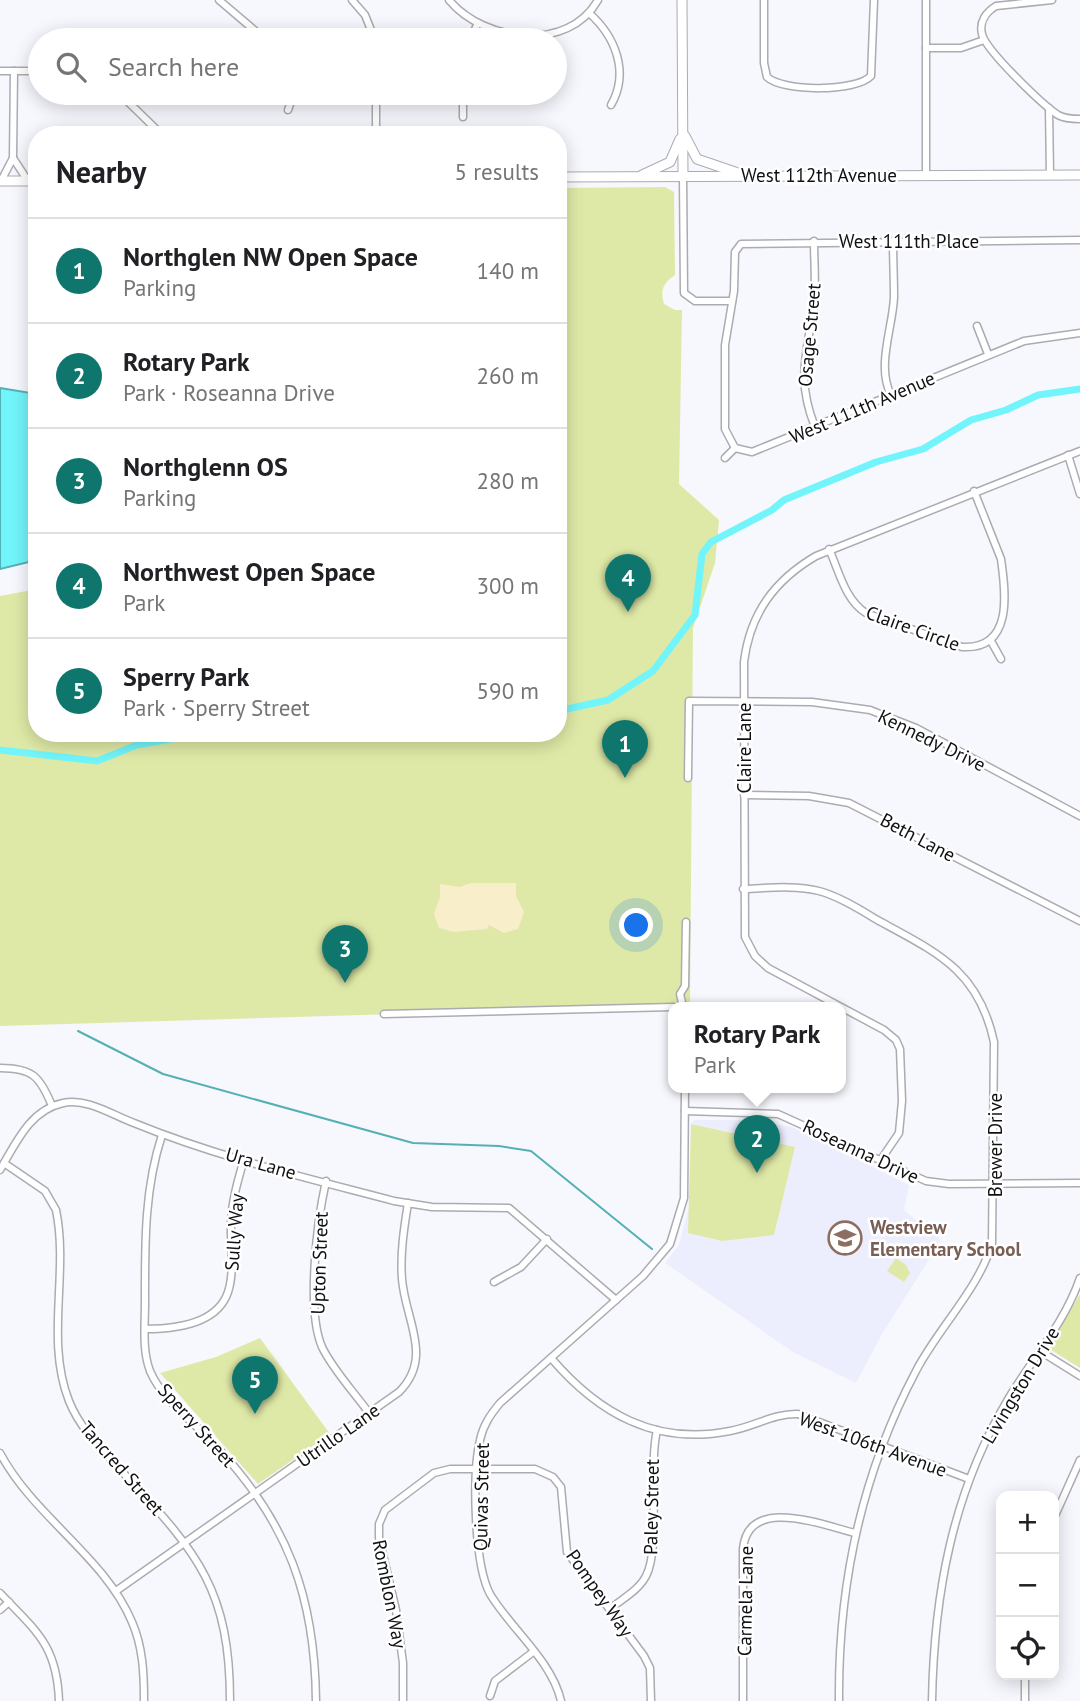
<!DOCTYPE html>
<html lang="en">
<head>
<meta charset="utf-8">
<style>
  :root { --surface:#fff; --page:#f2f2f2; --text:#202124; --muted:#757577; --line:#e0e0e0; --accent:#0f766e }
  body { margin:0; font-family:"PT Sans",sans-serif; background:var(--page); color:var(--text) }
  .controls { position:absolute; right:21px; bottom:21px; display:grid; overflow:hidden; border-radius:14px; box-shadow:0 4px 18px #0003 }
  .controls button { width:63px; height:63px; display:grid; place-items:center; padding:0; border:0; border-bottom:2px solid var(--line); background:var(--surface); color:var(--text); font:35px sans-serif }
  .you { position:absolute; left:637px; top:926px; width:24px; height:24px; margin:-18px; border:5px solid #fff; border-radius:50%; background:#1a73e8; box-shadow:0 0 0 10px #1a73e833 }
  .badge { display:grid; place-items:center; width:46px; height:46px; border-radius:50%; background:var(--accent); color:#fff; font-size:23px; font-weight:700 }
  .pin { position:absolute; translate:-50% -58px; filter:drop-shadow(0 2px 4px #0008) }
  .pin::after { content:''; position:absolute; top:37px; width:24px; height:21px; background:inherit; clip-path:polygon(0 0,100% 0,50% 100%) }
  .popup { position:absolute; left:668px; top:1002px; width:178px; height:91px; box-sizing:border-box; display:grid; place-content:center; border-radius:14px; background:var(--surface); filter:drop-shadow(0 2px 5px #0005); font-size:23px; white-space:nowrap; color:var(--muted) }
  .popup b { font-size:26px; color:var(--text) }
  .popup::after { content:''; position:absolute; left:50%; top:100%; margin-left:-14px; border:14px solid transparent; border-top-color:var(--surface) }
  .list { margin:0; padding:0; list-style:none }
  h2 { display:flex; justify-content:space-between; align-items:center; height:91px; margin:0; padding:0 28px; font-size:30px }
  h2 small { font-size:23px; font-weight:400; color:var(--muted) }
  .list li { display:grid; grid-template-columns:46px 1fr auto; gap:21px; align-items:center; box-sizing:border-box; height:105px; padding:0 28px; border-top:2px solid var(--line) }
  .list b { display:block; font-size:26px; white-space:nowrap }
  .list p { margin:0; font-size:23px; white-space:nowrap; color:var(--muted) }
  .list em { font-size:23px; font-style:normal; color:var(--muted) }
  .icon { flex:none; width:38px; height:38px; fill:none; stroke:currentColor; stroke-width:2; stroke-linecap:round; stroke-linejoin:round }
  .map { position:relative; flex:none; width:1080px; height:1701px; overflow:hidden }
  .search { position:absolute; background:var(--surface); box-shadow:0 4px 18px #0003; left:28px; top:28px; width:539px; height:77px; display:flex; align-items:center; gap:18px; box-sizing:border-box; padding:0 24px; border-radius:38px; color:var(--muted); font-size:26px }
  .panel { position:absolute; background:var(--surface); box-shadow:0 4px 18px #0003; left:28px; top:126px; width:539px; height:616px; border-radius:28px }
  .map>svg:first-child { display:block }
  .built { fill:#edeefd }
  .green { fill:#dfe9a7 }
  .sand { fill:#f8eec9 }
  .water { fill:#71f5fa; stroke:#54b0b4; stroke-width:2 }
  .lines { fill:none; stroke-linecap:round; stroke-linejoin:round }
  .stream { stroke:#54b0b4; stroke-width:2 }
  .canal { stroke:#71f5fa; stroke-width:7 }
  .street-casing { stroke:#ababb2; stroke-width:9 }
  .secondary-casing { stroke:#ababb2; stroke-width:11 }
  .street { stroke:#fff; stroke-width:6 }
  .secondary { stroke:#fff; stroke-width:9 }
  .labels { text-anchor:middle; stroke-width:5; stroke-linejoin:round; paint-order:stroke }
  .street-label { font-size:19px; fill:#0f1012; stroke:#fff }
  .education-label { font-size:19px; font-weight:bold; fill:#785e54; stroke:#fff; text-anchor:start }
</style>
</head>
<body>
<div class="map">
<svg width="1080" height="1701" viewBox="0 0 1080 1701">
  <rect width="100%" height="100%" fill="#f7f7fe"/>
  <!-- built -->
  <path class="built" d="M694 1120H750L792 1127 909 1185 904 1210 928 1230H937L940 1242 882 1334 856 1383 793 1352 665 1263 679 1245 691 1200V1124Z"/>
  <!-- green -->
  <g class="green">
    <path d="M665 187 674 192 675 275C663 283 660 290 664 304L675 310H682L679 484 719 520 715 563 693 628 690 1005 0 1026V596L37 589V733H558V188Z"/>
    <path d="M691 1124 795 1147 774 1235 722 1241 688 1233Z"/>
    <path d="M896 1258 906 1265 910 1273 904 1282 887 1271Z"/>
    <path d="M1080 1294V1368L1048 1348Z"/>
    <path d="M260 1338 330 1434 258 1484 160 1373 216 1357Z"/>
  </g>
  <!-- sand -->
  <path class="sand" d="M471 883H516V896L524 912 518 929 504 933 489 925 487 929 454 932 439 928 434 914 440 897V884L460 887Z"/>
  <!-- water -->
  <path class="water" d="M0 388 37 394V560L0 569Z"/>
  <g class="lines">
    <!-- stream -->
    <path class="stream" d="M78 1031 163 1074 413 1143 499 1146 531 1151 652 1249"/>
    <!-- canal -->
    <g class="canal">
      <path d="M558 711 608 700 653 671 695 615 702 554 711 542 772 510 784 500 876 462 923 449 971 420 1006 410 1038 395 1080 389"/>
      <path d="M0 750 97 761 137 745 205 733"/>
    </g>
    <defs>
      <g id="street">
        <path d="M219 0 266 40"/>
        <path d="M352 0 365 15 375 40"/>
        <path d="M449 0C484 42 568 53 598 0"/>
        <path d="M764 0V63L767 77C783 92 856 92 871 76L874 0"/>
        <path d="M926 0V175"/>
        <path d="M1052 0 996 6C986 12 979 22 982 34 986 51 1043 105 1058 115 1065 119 1073 119 1080 119"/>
        <path d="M589 13C615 36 630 72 611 105"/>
        <path d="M470 40 477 25"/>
        <path d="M926 48H961L984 40"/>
        <path d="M0 71H40"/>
        <path d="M119 93 162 135"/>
        <path d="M376 93V135"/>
        <path d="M1049 108 1050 175"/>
        <path d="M288 110 294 93"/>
        <path d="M463 117V93"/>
        <path d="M13 158 28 181"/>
        <path d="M683 176 684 293 695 301H732"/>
        <path d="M1 181 13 158 14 71"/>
        <path d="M1080 240 741 244 735 252 734 291 725 345V429L735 448 752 452 1024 341 1080 333"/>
        <path d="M814 241C814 261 816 282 814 302 808 352 795 377 815 427"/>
        <path d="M977 326 988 354"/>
        <path d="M891 395C876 366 893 327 894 297 894 278 893 259 893 241"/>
        <path d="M1068 455 1080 494"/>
        <path d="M725 458 735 448"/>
        <path d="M829 549C839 571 845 600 866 613L962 647C1013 650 1006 594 1001 559L974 491"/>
        <path d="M991 641 1001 659"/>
        <path d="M688 778 689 701 812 702 870 710 916 728 1080 816"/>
        <path d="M744 795 809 796 849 803 1080 921"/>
        <path d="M743 889C767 888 796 885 819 891 841 897 862 911 881 922 940 954 979 972 994 1042L992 1243C980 1287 937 1330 916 1371 861 1475 838 1584 839 1701"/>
        <path d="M683 1007 680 994 685 986 686 922"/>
        <path d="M384 1014 673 1007"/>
        <path d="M0 1068C32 1068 40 1076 52 1106"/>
        <path d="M685 1111 778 1114 926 1181 949 1184 1080 1183"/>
        <path d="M162 1135C144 1190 145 1245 145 1303 145 1325 142 1350 150 1371 162 1400 196 1424 217 1447 288 1523 315 1597 316 1701"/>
        <path d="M880 1161 899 1133 902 1101 900 1049 896 1040 884 1030 768 968 755 956 745 937 744 662C750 613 775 580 816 556L1080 451"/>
        <path d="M4 1163 45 1191 56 1210C69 1273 45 1340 69 1401 81 1431 105 1453 127 1477 198 1553 230 1591 230 1701"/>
        <path d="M0 1170C16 1143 30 1110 63 1103 88 1098 112 1115 134 1123 217 1157 307 1178 394 1201L432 1207 509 1208 616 1300"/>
        <path d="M326 1181C317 1221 306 1310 322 1347 333 1370 354 1392 369 1413"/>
        <path d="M494 1282 521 1267 547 1239"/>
        <path d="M145 1329C173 1329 217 1325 228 1292 235 1271 230 1244 231 1222 232 1200 238 1180 244 1159"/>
        <path d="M1040 1351 1080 1376"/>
        <path d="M551 1358C598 1413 655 1446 730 1431 753 1427 775 1413 798 1414L969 1479"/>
        <path d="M0 1453C34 1517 105 1557 132 1622 143 1647 144 1674 144 1701"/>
        <path d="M1054 1518 1080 1460"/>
        <path d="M116 1591 399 1392C434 1357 405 1320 402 1279 400 1254 404 1228 408 1203"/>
        <path d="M0 1593C36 1631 57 1645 59 1701"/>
        <path d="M610 1609C622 1599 639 1590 646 1576 661 1548 648 1469 657 1430"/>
        <path d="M0 1610 9 1602"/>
        <path d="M490 1696 495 1681 533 1652"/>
        <path d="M403 1701V1663L396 1610 379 1538V1524L385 1510 434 1473 450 1469H535L553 1477 561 1487 567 1552 644 1656 650 1668 651 1701"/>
        <path d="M561 1701C552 1661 511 1629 490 1594 474 1564 472 1473 480 1440 483 1425 491 1414 500 1403L643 1276 670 1244 684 1198 685 1087"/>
        <path d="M743 1701V1549C748 1495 822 1525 855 1533"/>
        <path d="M932 1701C934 1595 952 1494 1007 1401 1031 1360 1065 1323 1080 1278"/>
        <path d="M1025 1701V1675"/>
      </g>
      <g id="secondary">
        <path d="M682 0 683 176"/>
        <path d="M685 136 697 159 738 173"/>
        <path d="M642 175 670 162 680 139"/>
        <path d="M558 177 1080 175"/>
        <path d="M0 181H37"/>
      </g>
    </defs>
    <!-- street casing -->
    <use href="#street" class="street-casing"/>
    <!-- secondary casing -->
    <use href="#secondary" class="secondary-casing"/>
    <!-- street -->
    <use href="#street" class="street"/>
    <!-- secondary -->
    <use href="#secondary" class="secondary"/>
  </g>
  <!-- icons -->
  <defs>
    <symbol id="school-ring" viewBox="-11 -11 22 22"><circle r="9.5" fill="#fff" stroke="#8d6e63" stroke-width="1.5"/><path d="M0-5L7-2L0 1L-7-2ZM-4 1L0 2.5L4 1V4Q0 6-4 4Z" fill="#8d6e63"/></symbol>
  </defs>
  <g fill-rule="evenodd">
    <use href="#school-ring" x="826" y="1219" width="38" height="38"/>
  </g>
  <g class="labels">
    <!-- street labels -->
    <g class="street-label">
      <text x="819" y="182">West 112th Avenue</text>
      <text x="909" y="248">West 111th Place</text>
      <text transform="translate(809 335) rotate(-85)" y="7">Osage Street</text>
      <text transform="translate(862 407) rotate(-23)" y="7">West 111th Avenue</text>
      <text transform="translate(913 628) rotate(20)" y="7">Claire Circle</text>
      <text transform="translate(932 740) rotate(26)" y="7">Kennedy Drive</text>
      <text transform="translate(744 748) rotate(-90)" y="7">Claire Lane</text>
      <text transform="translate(918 837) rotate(28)" y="7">Beth Lane</text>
      <text transform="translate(995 1145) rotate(-90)" y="7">Brewer Drive</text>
      <text transform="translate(861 1151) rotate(25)" y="7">Roseanna Drive</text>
      <text transform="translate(261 1163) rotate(16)" y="7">Ura Lane</text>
      <text transform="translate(234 1232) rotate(-86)" y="7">Sully Way</text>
      <text transform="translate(319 1263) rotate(-88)" y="7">Upton Street</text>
      <text transform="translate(1020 1385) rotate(-59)" y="7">Livingston Drive</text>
      <text transform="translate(197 1425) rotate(48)" y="7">Sperry Street</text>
      <text transform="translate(338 1435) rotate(-35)" y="7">Utrillo Lane</text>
      <text transform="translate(873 1444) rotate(20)" y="7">West 106th Avenue</text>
      <text transform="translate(122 1468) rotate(49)" y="7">Tancred Street</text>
      <text transform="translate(481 1497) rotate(-89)" y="7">Quivas Street</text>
      <text transform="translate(651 1507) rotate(-89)" y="7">Paley Street</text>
      <text transform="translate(600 1593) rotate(55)" y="7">Pompey Way</text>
      <text transform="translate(390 1594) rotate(79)" y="7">Romblon Way</text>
      <text transform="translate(745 1601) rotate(-89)" y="7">Carmela Lane</text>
    </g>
    <!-- education labels -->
    <g class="education-label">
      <text x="870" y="1234">Westview<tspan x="870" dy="22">Elementary School</tspan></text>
    </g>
  </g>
</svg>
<div class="controls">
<button>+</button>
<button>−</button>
<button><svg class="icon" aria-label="locate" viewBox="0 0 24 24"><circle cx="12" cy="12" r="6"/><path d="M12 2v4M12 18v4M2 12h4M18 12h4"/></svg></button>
</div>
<div class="you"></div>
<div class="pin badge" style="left:625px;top:778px">1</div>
<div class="pin badge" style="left:757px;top:1173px">2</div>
<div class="popup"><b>Rotary Park</b>Park</div>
<div class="pin badge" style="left:345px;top:983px">3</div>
<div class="pin badge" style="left:628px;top:612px">4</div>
<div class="pin badge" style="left:255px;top:1414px">5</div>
<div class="search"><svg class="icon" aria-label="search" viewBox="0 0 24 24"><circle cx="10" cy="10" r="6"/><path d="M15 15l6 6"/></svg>Search here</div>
<section class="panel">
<h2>Nearby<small>5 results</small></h2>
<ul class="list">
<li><span class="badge">1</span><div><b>Northglen NW Open Space</b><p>Parking</p></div><em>140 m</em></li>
<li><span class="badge">2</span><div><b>Rotary Park</b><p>Park · Roseanna Drive</p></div><em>260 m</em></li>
<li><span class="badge">3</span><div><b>Northglenn OS</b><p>Parking</p></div><em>280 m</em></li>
<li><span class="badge">4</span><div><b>Northwest Open Space</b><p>Park</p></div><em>300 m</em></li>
<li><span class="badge">5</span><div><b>Sperry Park</b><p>Park · Sperry Street</p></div><em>590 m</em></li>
</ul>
</section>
</div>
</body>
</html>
